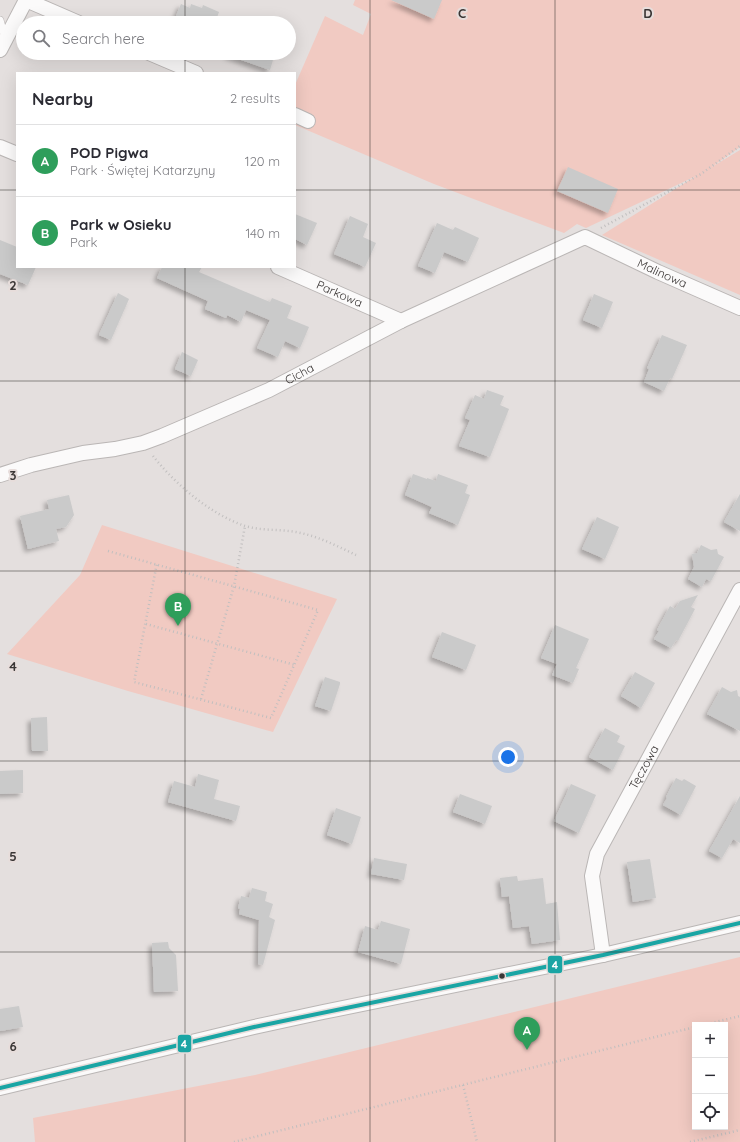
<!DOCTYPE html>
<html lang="en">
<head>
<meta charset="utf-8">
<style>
  :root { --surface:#fff; --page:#f7f7f7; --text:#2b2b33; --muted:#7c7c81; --line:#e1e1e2; --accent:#767170 }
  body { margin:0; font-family:Quicksand,sans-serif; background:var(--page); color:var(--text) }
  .controls { position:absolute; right:12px; bottom:12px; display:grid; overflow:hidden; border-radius:0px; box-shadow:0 4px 16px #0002 }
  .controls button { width:36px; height:36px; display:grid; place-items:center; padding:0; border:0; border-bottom:1px solid var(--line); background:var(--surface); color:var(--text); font:20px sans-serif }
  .you { position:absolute; left:508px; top:757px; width:14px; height:14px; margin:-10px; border:3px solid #fff; border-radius:50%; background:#1a73e8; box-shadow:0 0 0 6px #1a73e833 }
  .badge { display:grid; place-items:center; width:26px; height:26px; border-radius:50%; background:var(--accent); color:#fff; font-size:13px; font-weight:700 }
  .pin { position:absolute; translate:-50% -33px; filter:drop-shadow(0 1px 2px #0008) }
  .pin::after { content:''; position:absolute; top:21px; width:14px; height:12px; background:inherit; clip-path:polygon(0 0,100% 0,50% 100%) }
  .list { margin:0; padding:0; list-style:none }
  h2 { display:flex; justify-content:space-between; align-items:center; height:52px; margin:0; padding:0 16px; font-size:17px }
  h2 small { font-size:13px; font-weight:400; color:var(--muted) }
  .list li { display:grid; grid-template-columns:26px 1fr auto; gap:12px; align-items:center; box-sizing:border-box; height:72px; padding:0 16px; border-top:1px solid var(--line) }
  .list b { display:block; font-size:15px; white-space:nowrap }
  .list p { margin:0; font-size:13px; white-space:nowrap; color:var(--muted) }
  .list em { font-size:13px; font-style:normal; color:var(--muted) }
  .icon { flex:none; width:22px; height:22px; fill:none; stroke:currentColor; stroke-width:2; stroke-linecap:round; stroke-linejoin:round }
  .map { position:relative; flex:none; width:740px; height:1142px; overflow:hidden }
  .search { position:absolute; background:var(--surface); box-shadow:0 4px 16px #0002; left:16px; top:16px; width:280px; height:44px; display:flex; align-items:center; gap:10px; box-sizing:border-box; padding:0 14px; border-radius:22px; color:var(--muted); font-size:15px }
  .panel { position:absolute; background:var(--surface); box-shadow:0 4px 16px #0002; left:16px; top:72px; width:280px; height:196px; border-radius:0px }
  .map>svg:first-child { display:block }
  .green { fill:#f1cac2; fill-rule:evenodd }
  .building { fill:#cacaca; filter:url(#shadow) }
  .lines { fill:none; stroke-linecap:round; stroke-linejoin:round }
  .service-casing { stroke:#bab6b5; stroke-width:8 }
  .minor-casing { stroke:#bab6b5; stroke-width:16 }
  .path { stroke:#c1bfbf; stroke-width:2.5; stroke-dasharray:1 3; stroke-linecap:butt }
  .service { stroke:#fbfafa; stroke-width:7 }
  .minor { stroke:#fbfafa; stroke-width:14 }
  .bus-1-casing { stroke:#e7dddb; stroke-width:7 }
  .bus-1 { stroke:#1aa5a4; stroke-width:4 }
  .grid { fill:none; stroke:#3a3635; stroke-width:1; stroke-opacity:0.55 }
  .bus-dot { fill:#3a3635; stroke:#e7dddb; stroke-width:1.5 }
  .labels { text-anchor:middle; stroke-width:4; stroke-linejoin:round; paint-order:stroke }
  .street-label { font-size:12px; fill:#3a3635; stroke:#e7dddb }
  .grid-label { font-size:13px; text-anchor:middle; font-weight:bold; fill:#3a3635; stroke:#e7dddb; stroke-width:4; stroke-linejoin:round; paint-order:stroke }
  .line-badge { stroke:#e7dddb; stroke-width:1.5 }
  .badge-label { font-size:11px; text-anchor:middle; font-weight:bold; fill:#fff }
</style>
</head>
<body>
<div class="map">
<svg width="740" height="1142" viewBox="0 0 740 1142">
  <defs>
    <filter id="shadow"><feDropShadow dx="-3.5" dy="3.5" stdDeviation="2" flood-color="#0004"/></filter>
  </defs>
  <rect width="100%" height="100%" fill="#e4dfde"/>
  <!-- green -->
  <g class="green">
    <path d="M355 0H740V147L710 168 740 150V295L602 235 696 176 586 228 577 224 564 233 434 184 295 125V85L325 16 363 35 371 14 353 5Z"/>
    <path d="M102 525 337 599 273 732 128 691 7 654 80 575Z"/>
    <path d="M740 957V1142H35L33 1118 255 1075ZM695 1025H725V1127H695Z"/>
  </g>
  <!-- building -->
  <g class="building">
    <path d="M391 0H442L434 19Z"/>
    <path d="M181 4 190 8 191 4 202 8 203 5 219 12 215 23H173Z"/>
    <path d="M228 53H275L270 70 227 55Z"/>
    <path d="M568 167 618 189 608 213 557 191Z"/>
    <path d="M295 214 317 223 307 245 295 239Z"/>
    <path d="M350 216 368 224 363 237 376 243 365 267 334 254Z"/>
    <path d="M437 223 453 230 455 227 479 238 468 262 444 252 435 273 418 266Z"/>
    <path d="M0 240 17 247V267H36L28 285 0 274Z"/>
    <path d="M162 267H202L199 272 241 290 270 302 272 298 292 306 287 318 309 327 300 348 285 341 278 357 257 348 270 320 246 310 241 322 227 315 226 318 205 309 208 301 157 278Z"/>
    <path d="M118 293 129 299 111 340 99 335Z"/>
    <path d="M594 294 613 302 602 328 583 320Z"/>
    <path d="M662 335 687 345 672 379 670 378 664 391 644 382 649 369 647 368Z"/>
    <path d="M182 352 198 360 191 376 175 369Z"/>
    <path d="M487 390 504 396 500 405 509 409 490 457 459 446 470 420 465 418 475 395 484 399Z"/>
    <path d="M413 474 427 479V478L436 481 438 474 468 485 465 493 470 495 458 525 429 513 432 507 405 495Z"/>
    <path d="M740 494V531L724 522Z"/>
    <path d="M69 495 74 515 66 527 56 529 59 541 28 549 20 516 49 509 47 500Z"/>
    <path d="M597 517 619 527 605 559 582 549Z"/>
    <path d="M701 545 711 550 717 549 718 554 724 557 711 581 706 579 702 587 688 579 694 567 692 554 697 553Z"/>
    <path d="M698 595 691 607 695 609 678 641 676 640 671 648 654 639 659 631 657 630 670 606 675 609 680 601Z"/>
    <path d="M555 625 589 639 576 668 579 669 573 683 552 675 557 664 541 658Z"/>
    <path d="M442 632 476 645 466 670 432 657Z"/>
    <path d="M635 672 655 683 641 708 621 696Z"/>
    <path d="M325 677 340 682V684L331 711 315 706Z"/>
    <path d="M722 687 731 692 737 690 738 696 740 697V731L707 714Z"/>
    <path d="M47 717 48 751H32L31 718Z"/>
    <path d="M605 728 620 736 617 742 625 746 613 770 589 757Z"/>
    <path d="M23 770V793L0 794V771Z"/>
    <path d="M198 774 219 780 214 799 240 806 236 821 168 802 174 781 195 787Z"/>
    <path d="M676 778 682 781 684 779 696 786 681 815 663 805 667 798 666 797Z"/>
    <path d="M571 784 596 795 579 833 554 821Z"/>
    <path d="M460 794 492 806 485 824 453 812Z"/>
    <path d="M740 796V843L733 839 722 858 709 851Z"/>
    <path d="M336 808 361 817 352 844 327 835Z"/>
    <path d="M374 858 407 864 404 880 371 874Z"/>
    <path d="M650 859 656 898 633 902 627 862Z"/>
    <path d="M517 876 518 881 543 878 546 904 557 902 560 940 532 944 529 926 513 928 509 896 502 897 500 878Z"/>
    <path d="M252 888 267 892 265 901 273 904 269 917 275 920 263 965 258 964 259 920 239 914 240 909 238 908 241 896 249 898Z"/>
    <path d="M381 921 410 929 401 964 358 952 365 926 378 930Z"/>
    <path d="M168 942 169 948 176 955 178 991 154 992 152 943Z"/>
    <path d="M19 1006 23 1027 0 1031V1009Z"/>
  </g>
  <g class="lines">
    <defs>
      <path id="service" d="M0 20 5 38"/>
      <g id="minor">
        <path d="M26 0 79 23"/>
        <path d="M0 50 26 0"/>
        <path d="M149 53 196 73"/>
        <path d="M295 115 308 121"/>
        <path d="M0 147 17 154"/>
        <path id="s1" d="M278 267 401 321"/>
        <path id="s2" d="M0 475 31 465 83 453 115 449 143 443 162 436 269 390 401 321 585 237 658 272 740 308"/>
        <path id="s3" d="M603 955 592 876 597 854 740 590"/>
        <path d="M0 1088 254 1027 323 1012 603 955 740 923"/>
      </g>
    </defs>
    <!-- service casing -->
    <use href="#service" class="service-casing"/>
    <!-- minor casing -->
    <use href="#minor" class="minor-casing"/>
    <!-- path -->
    <g class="path">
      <path d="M601 228 701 174 740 146"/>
      <path d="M153 456C175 484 210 514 245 526 262 531 279 529 296 532 318 536 337 546 356 555"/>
      <path d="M108 551 318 610 271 718 134 682 157 563"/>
      <path d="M146 624 295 665"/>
      <path d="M201 699 234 586 245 526"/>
      <path d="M703 1025 740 1016"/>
      <path d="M463 1085 477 1142"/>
      <path d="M234 1142 695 1027"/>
      <path d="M690 1142 740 1130"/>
    </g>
    <!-- service -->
    <use href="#service" class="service"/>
    <!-- minor -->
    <use href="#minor" class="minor"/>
    <defs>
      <path id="bus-1" d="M0 1088 254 1027 603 955 740 923"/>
    </defs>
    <!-- bus-1 casing -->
    <use href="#bus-1" class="bus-1-casing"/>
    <!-- bus-1 -->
    <use href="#bus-1" class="bus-1"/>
  </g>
  <!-- grid -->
  <path class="grid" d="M185 0V23M370 0V1142M555 0V1142M185 53V73M0 190H17M295 190H740M185 267V1142M0 381H740M0 571H740M0 761H740M0 952H740"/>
  <!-- markers -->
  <circle class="bus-dot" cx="502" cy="976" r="3.5"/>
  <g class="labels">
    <!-- street labels -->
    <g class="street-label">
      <text dy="4" stroke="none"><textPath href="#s2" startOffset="720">Malinowa</textPath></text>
      <text dy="4" stroke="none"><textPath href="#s1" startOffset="67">Parkowa</textPath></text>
      <text dy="4" stroke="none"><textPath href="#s2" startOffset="318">Cicha</textPath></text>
      <text dy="4" stroke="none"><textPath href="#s3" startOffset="201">Tęczowa</textPath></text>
    </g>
  </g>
  <g class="grid-label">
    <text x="462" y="18">C</text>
    <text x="648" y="18">D</text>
    <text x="13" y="290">2</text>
    <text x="13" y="480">3</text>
    <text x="13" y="671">4</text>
    <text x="13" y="861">5</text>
    <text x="13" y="1051">6</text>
  </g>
  <g class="line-badge">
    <rect x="547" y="955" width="16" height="19" rx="4" fill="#1aa5a4"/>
    <rect x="177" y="1034" width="15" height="19" rx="4" fill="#1aa5a4"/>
  </g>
  <g class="badge-label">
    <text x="555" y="969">4</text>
    <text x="184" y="1048">4</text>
  </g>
</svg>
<div class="controls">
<button>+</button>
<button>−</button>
<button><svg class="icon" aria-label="locate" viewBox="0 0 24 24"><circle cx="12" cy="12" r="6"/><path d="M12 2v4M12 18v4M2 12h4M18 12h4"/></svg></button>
</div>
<div class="you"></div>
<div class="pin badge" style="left:527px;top:1050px;background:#2e9e5b">A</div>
<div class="pin badge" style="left:178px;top:626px;background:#2e9e5b">B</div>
<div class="search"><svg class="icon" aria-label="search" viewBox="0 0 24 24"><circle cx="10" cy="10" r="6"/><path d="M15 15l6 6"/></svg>Search here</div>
<section class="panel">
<h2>Nearby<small>2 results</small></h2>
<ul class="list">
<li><span class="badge" style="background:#2e9e5b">A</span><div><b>POD Pigwa</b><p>Park · Świętej Katarzyny</p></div><em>120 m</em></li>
<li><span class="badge" style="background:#2e9e5b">B</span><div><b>Park w Osieku</b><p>Park</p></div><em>140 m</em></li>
</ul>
</section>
</div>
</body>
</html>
